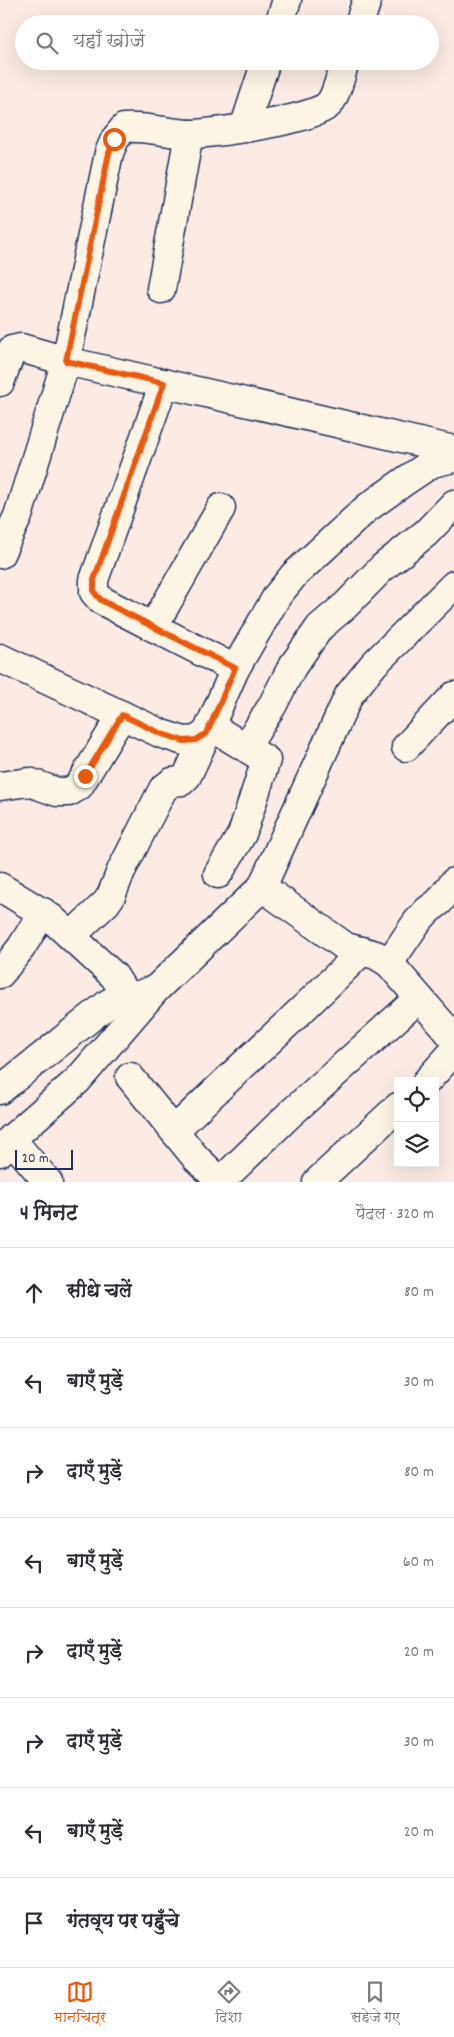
<!DOCTYPE html>
<html lang="hi">
<head>
<meta charset="utf-8">
<style>
  :root { --surface:#fff; --page:#f7f7f7; --text:#2b2b33; --muted:#7c7c81; --line:#e1e1e2; --accent:#ea580c }
  body { margin:0; font-family:Dekko,"Playpen Sans Deva",sans-serif; background:var(--page); color:var(--text) }
  .controls { position:absolute; right:15px; bottom:15px; display:grid; overflow:hidden; border-radius:0px; box-shadow:0 5px 20px #0002 }
  .controls button { width:45px; height:45px; display:grid; place-items:center; padding:0; border:0; border-bottom:1px solid var(--line); background:var(--surface); color:var(--text); font:25px sans-serif }
  .scale { position:absolute; left:15px; bottom:12px; width:58px; box-sizing:border-box; padding-left:5px; border:2px solid #1b2f5e; border-top:0; font-size:14px; line-height:18px; white-space:nowrap; color:#1b2f5e; -webkit-text-stroke:4px #fcf5e5; paint-order:stroke }
  .stop { position:absolute; width:15px; height:15px; margin:-11px; border:4px solid #ea580c; border-radius:50%; background:#fff }
  .stop.end { background:#ea580c; border-color:#fff; box-shadow:0 1px 5px #0008 }
  .list { margin:0; padding:0; list-style:none }
  h2 { display:flex; justify-content:space-between; align-items:center; height:65px; margin:0; padding:0 20px; font-size:21px }
  h2 small { font-size:16px; font-weight:400; color:var(--muted) }
  .list li { display:grid; grid-template-columns:32px 1fr auto; gap:15px; align-items:center; box-sizing:border-box; height:90px; padding:0 20px; border-top:1px solid var(--line) }
  .list b { display:block; font-size:19px; white-space:nowrap }
  .list em { font-size:16px; font-style:normal; color:var(--muted) }
  .icon { flex:none; width:28px; height:28px; fill:none; stroke:currentColor; stroke-width:2; stroke-linecap:round; stroke-linejoin:round }
  .map { position:relative; flex:none; width:454px; height:1182px; overflow:hidden }
  .search { position:absolute; background:var(--surface); box-shadow:0 5px 20px #0002; left:15px; right:15px; top:15px; height:55px; display:flex; align-items:center; gap:12px; box-sizing:border-box; padding:0 18px; border-radius:28px; color:var(--muted); font-size:19px }
  .sheet { height:785px; background:var(--surface) }
  nav { display:flex; justify-content:space-around; align-items:center; box-sizing:border-box; height:70px; border-top:1px solid var(--line); background:var(--surface); font-size:14px; color:var(--muted) }
  nav a { display:grid; justify-items:center; gap:2px }
  nav .on { color:var(--accent) }
  .map>svg:first-child { display:block }
  .lines { fill:none; stroke-linecap:round; stroke-linejoin:round }
  .minor-casing { stroke:#1b2f5e; stroke-width:31 }
  .minor { stroke:#fcf5e5; stroke-width:28 }
  .route { stroke:#ea580c; stroke-width:6 }
</style>
</head>
<body>
<div class="map">
<svg width="454" height="1182" viewBox="0 0 454 1182">
  <rect width="100%" height="100%" fill="#fbebe4"/>
  <filter id="ink" filterUnits="userSpaceOnUse"><feTurbulence type="fractalNoise" baseFrequency=".02" numOctaves="2"/><feDisplacementMap in="SourceGraphic" scale="10" xChannelSelector="R" yChannelSelector="G"/><feConvolveMatrix kernelMatrix="1 2 1 2 8 2 1 2 1" color-interpolation-filters="sRGB"/></filter>
  <g filter="url(#ink)">
    <g class="lines">
      <defs>
        <g id="minor">
          <path d="M279 24 287 0"/>
          <path d="M359 24 367 0"/>
          <path d="M244 128 266 61"/>
          <path d="M161 289 189 134"/>
          <path d="M0 382 12 350 21 348 66 361 454 450"/>
          <path d="M164 383 94 580V592L101 600 114 607 235 669"/>
          <path d="M0 554 18 516 66 361 109 153 115 139 124 128C146 126 167 133 188 134 212 134 315 120 329 104 336 96 342 72 345 61"/>
          <path d="M153 627 221 508"/>
          <path d="M0 658 162 734 184 741 196 740 207 733 235 669 277 596 294 575 367 508 405 481 432 463 454 458"/>
          <path d="M210 726 266 760 242 834 218 874"/>
          <path d="M246 747 272 706 292 667 320 627 346 605 382 568 426 533 454 504"/>
          <path d="M406 747 454 696"/>
          <path d="M0 786 29 782 57 792H69L79 786 122 715"/>
          <path d="M0 887 51 918 114 976 126 995"/>
          <path d="M262 887 346 947 376 955 389 963 454 1038"/>
          <path d="M71 936 106 903 111 896 121 871 163 789 172 782 182 781 187 776 207 733"/>
          <path d="M389 963 417 922 428 910 439 902 454 882"/>
          <path d="M0 974 21 948 43 912"/>
          <path d="M130 1077 196 1158 221 1182"/>
          <path d="M427 1081 454 1051"/>
          <path d="M0 1090 109 1003 126 995H139L156 989 262 887 349 695 374 664 454 585"/>
          <path d="M174 1131C236 1070 301 1013 362 951"/>
          <path d="M11 1139 48 1182"/>
          <path d="M0 1152 11 1139 78 1080 156 989"/>
          <path d="M220 1182 290 1114 419 998"/>
          <path d="M317 1182 398 1107"/>
        </g>
      </defs>
      <!-- minor casing -->
      <use href="#minor" class="minor-casing"/>
      <!-- minor -->
      <use href="#minor" class="minor"/>
    </g>
  </g>
  <g class="lines" filter="url(#ink)">
    <!-- route -->
    <path class="route" d="M85 776 122 715 162 734 184 741 196 740 207 733 235 668 114 607 101 600 94 592V580L164 383 66 361 109 153 114 139"/>
  </g>
</svg>
<div class="controls">
<button><svg class="icon" aria-label="locate" viewBox="0 0 24 24"><circle cx="12" cy="12" r="6"/><path d="M12 2v4M12 18v4M2 12h4M18 12h4"/></svg></button>
<button><svg class="icon" aria-label="layers" viewBox="0 0 24 24"><path d="M12 4l9 5-9 5-9-5zM3 14l9 5 9-5"/></svg></button>
</div>
<div class="scale">20 m</div>
<div class="stop" style="left:114px;top:139px"></div>
<div class="stop end" style="left:85px;top:776px"></div>
<div class="search"><svg class="icon" aria-label="search" viewBox="0 0 24 24"><circle cx="10" cy="10" r="6"/><path d="M15 15l6 6"/></svg>यहाँ खोजें</div>
</div>
<section class="sheet">
<h2>4 मिनट<small>पैदल · 320 m</small></h2>
<ul class="list">
<li><svg class="icon" aria-label="ahead" viewBox="0 0 24 24"><path d="M12 20V5M6 11l6-6 6 6"/></svg><div><b>सीधे चलें</b></div><em>80 m</em></li>
<li><svg class="icon" aria-label="left" viewBox="0 0 24 24"><path d="M17 20v-9H6M10 6l-5 5 5 5"/></svg><div><b>बाएँ मुड़ें</b></div><em>30 m</em></li>
<li><svg class="icon" aria-label="right" viewBox="0 0 24 24"><path d="M7 20v-9h11M14 6l5 5-5 5"/></svg><div><b>दाएँ मुड़ें</b></div><em>80 m</em></li>
<li><svg class="icon" aria-label="left" viewBox="0 0 24 24"><path d="M17 20v-9H6M10 6l-5 5 5 5"/></svg><div><b>बाएँ मुड़ें</b></div><em>60 m</em></li>
<li><svg class="icon" aria-label="right" viewBox="0 0 24 24"><path d="M7 20v-9h11M14 6l5 5-5 5"/></svg><div><b>दाएँ मुड़ें</b></div><em>20 m</em></li>
<li><svg class="icon" aria-label="right" viewBox="0 0 24 24"><path d="M7 20v-9h11M14 6l5 5-5 5"/></svg><div><b>दाएँ मुड़ें</b></div><em>30 m</em></li>
<li><svg class="icon" aria-label="left" viewBox="0 0 24 24"><path d="M17 20v-9H6M10 6l-5 5 5 5"/></svg><div><b>बाएँ मुड़ें</b></div><em>20 m</em></li>
<li><svg class="icon" aria-label="arrive" viewBox="0 0 24 24"><path d="M6 21V4h12l-3 4 3 4H6"/></svg><div><b>गंतव्य पर पहुँचे</b></div></li>
</ul>
</section>
<nav>
<a class="on"><svg class="icon" aria-label="map" viewBox="0 0 24 24"><path d="M3 6l6-2 6 2 6-2v14l-6 2-6-2-6 2zM9 4v14M15 6v14"/></svg>मानचित्र</a>
<a><svg class="icon" aria-label="directions" viewBox="0 0 24 24"><path d="M12 3l9 9-9 9-9-9zM9 14v-3h6M13 9l2 2-2 2"/></svg>दिशा</a>
<a><svg class="icon" aria-label="saved" viewBox="0 0 24 24"><path d="M7 4h10v16l-5-4-5 4z"/></svg>सहेजे गए</a>
</nav>
</body>
</html>
